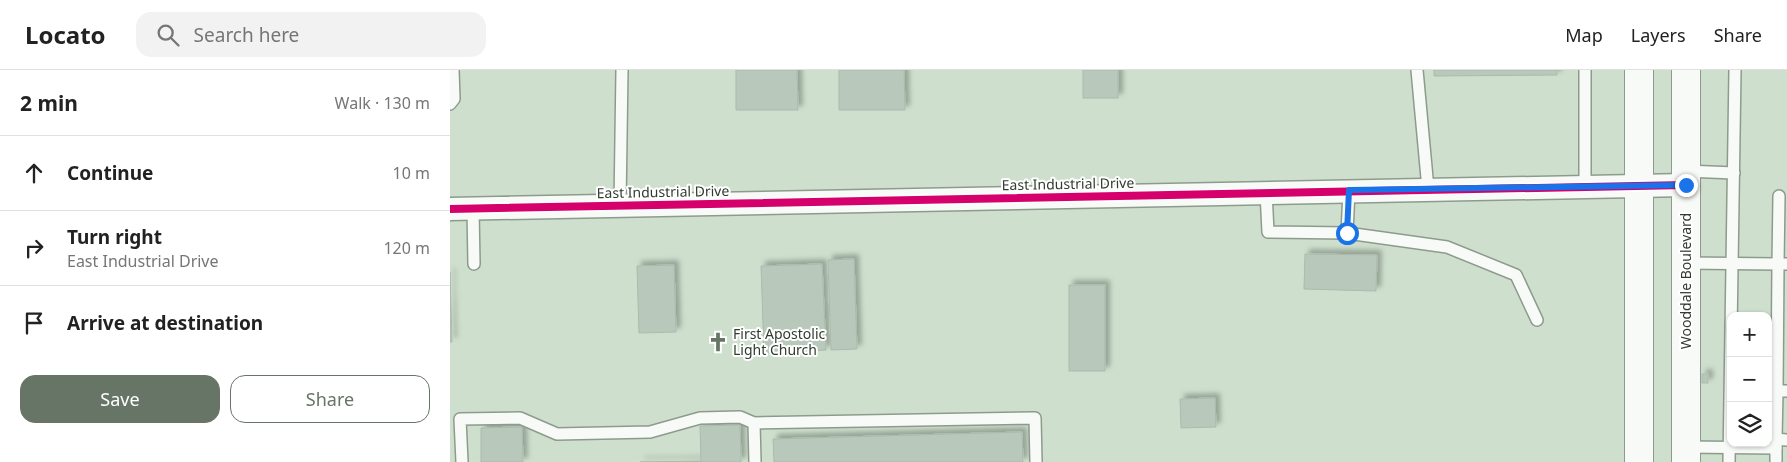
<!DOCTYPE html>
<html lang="en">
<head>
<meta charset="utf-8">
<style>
  :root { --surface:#fff; --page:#f2f2f2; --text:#222; --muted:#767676; --line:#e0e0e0; --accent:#677566 }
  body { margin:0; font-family:"Noto Sans",sans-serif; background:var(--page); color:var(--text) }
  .controls { position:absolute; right:15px; bottom:15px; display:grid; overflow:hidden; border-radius:10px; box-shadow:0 1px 4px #0004 }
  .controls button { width:45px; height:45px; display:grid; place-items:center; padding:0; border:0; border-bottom:1px solid var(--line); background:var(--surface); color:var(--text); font:25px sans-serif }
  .stop { position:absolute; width:15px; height:15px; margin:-11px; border:4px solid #1a73e8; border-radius:50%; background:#fff }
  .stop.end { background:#1a73e8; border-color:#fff; box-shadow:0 1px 5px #0008 }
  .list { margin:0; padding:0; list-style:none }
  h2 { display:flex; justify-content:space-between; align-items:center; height:65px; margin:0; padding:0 20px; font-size:21px }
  h2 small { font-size:16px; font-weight:400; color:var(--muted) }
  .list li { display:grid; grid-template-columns:32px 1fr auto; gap:15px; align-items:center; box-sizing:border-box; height:75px; padding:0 20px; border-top:1px solid var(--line) }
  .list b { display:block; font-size:19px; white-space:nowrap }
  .list p { margin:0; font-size:16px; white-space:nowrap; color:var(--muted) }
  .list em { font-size:16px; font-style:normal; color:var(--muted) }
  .actions { display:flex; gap:10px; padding:15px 20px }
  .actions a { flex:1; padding:11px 0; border:1px solid var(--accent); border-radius:15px; text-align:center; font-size:18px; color:var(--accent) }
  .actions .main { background:var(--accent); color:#fff }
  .icon { flex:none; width:28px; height:28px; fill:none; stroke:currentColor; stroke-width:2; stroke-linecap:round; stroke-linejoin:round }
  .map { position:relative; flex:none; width:1337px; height:392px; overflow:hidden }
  header { display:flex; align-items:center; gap:30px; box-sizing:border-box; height:70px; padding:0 25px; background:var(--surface); border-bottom:1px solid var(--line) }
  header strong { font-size:24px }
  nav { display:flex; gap:28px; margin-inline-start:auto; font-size:18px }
  .search { width:350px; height:45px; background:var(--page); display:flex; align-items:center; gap:12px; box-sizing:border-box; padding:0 18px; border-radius:15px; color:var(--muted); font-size:19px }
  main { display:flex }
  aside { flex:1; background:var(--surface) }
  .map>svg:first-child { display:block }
  .building { fill:#b8c8bb; stroke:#aabbae; filter:url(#shadow) }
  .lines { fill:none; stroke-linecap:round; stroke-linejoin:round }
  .service-casing { stroke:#8d9b8c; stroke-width:14 }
  .minor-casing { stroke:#8d9b8c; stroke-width:25 }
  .tertiary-casing { stroke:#8d9b8c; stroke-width:30 }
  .service { stroke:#f8faf8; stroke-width:11 }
  .minor { stroke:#f8faf8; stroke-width:22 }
  .tertiary { stroke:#f8faf8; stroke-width:28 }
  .cycleway-casing { stroke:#fff; stroke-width:11 }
  .cycleway { stroke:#d6006c; stroke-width:8 }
  .route { stroke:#1a73e8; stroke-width:6 }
  .labels { text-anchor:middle; stroke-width:4; stroke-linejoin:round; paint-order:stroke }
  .street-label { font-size:14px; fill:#303c2f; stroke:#fff }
  .poi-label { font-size:14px; fill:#303c2f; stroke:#fff; text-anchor:start }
</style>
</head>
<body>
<header>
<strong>Locato</strong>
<div class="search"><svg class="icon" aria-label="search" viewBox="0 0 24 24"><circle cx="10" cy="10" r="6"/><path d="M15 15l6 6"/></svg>Search here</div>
<nav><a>Map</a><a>Layers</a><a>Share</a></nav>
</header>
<main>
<aside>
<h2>2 min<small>Walk · 130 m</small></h2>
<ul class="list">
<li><svg class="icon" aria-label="ahead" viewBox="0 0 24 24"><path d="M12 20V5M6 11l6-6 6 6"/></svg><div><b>Continue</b></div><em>10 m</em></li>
<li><svg class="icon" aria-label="right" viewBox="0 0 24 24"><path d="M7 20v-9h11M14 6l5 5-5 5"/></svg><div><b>Turn right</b><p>East Industrial Drive</p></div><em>120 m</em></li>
<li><svg class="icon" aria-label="arrive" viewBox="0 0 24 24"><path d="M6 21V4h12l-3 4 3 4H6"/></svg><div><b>Arrive at destination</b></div></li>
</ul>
<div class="actions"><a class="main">Save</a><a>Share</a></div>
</aside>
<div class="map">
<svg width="1337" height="392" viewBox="0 0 1337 392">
  <defs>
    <filter id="shadow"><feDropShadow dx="4.5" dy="-4.5" stdDeviation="2.5" flood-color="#0004"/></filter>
  </defs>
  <rect width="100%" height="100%" fill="#cee0cd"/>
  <!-- building -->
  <g class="building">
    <path d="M286 0H347L348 40H286Z"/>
    <path d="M389 0H454L455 40H389Z"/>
    <rect x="633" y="0" width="35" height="28"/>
    <path d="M984 0H1107V5L984 6Z"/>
    <path d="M855 184 927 185 926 221 854 219Z"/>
    <path d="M404 189 407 279 381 280 378 190Z"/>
    <path d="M372 194 376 280 314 283 311 196Z"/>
    <path d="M224 195 226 262 189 263 187 196Z"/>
    <path d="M0 202 2 272H0Z"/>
    <rect x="619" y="215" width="36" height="86"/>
    <rect x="1252" y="304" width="6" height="9"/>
    <path d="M765 328 766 357 731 358 730 329Z"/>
    <path d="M290 355 291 392H190L251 391 250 356Z"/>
    <path d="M72 357 73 392H31V358Z"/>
    <path d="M572 362 573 392H324L323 369Z"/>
  </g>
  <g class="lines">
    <defs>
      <g id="service">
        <path d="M967 0 978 119"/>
        <path d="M0 34 4 29 3 0"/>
        <path d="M1236 101 1284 103"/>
        <path d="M1135 115V0"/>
        <path d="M816 122 818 162 897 163 899 121"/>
        <path d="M1329 126 1328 194H1337"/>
        <path d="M170 135 172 0"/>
        <path d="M23 139 24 194"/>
        <path d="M897 163 997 177 1066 205 1087 250"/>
        <path d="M1236 193 1328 194 1327 321"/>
        <path d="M304 353 305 392"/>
        <path d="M1326 369 1327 321H1337"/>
        <path d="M1236 377 1326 378"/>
        <path d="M12 392 10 349 70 348 107 364 200 362 250 348 290 347 304 353 585 348 586 392"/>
        <path d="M1279 392 1285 0"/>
        <path d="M1326 392V369L1337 370"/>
      </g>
      <path id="minor" d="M0 139 1236 115"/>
      <g id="tertiary">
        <path d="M1189 392V0"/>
        <path d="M1236 392V0"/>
      </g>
    </defs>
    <!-- service casing -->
    <use href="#service" class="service-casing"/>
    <!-- minor casing -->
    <use href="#minor" class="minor-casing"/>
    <!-- tertiary casing -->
    <use href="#tertiary" class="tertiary-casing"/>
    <!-- service -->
    <use href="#service" class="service"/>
    <!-- minor -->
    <use href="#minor" class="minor"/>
    <!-- tertiary -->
    <use href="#tertiary" class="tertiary"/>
    <defs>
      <path id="cycleway" d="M0 139 1236 115"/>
    </defs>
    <!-- cycleway casing -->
    <use href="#cycleway" class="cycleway-casing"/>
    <!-- cycleway -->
    <use href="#cycleway" class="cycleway"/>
  </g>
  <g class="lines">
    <!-- route -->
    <path class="route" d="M897 163 899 120 1236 115"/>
  </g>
  <!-- icons -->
  <defs>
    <symbol id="church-bare" viewBox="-9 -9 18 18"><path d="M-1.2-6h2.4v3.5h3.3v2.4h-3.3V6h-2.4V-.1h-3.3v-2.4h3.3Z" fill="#677566" stroke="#fff" stroke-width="2.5" paint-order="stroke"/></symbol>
  </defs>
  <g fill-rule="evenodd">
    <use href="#church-bare" x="254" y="258" width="28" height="28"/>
  </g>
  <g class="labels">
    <!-- street labels -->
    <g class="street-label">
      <text transform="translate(618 114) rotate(-1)" y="5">East Industrial Drive</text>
      <text transform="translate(213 122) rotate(-1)" y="5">East Industrial Drive</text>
      <text transform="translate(1236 211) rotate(-90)" y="5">Wooddale Boulevard</text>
    </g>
    <!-- poi labels -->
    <g class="poi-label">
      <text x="283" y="269">First Apostolic<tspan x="283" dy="16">Light Church</tspan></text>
    </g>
  </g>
</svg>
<div class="controls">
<button>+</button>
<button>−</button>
<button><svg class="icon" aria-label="layers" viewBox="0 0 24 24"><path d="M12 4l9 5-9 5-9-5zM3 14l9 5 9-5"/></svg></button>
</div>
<div class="stop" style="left:897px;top:163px"></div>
<div class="stop end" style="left:1236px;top:115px"></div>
</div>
</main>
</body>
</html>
